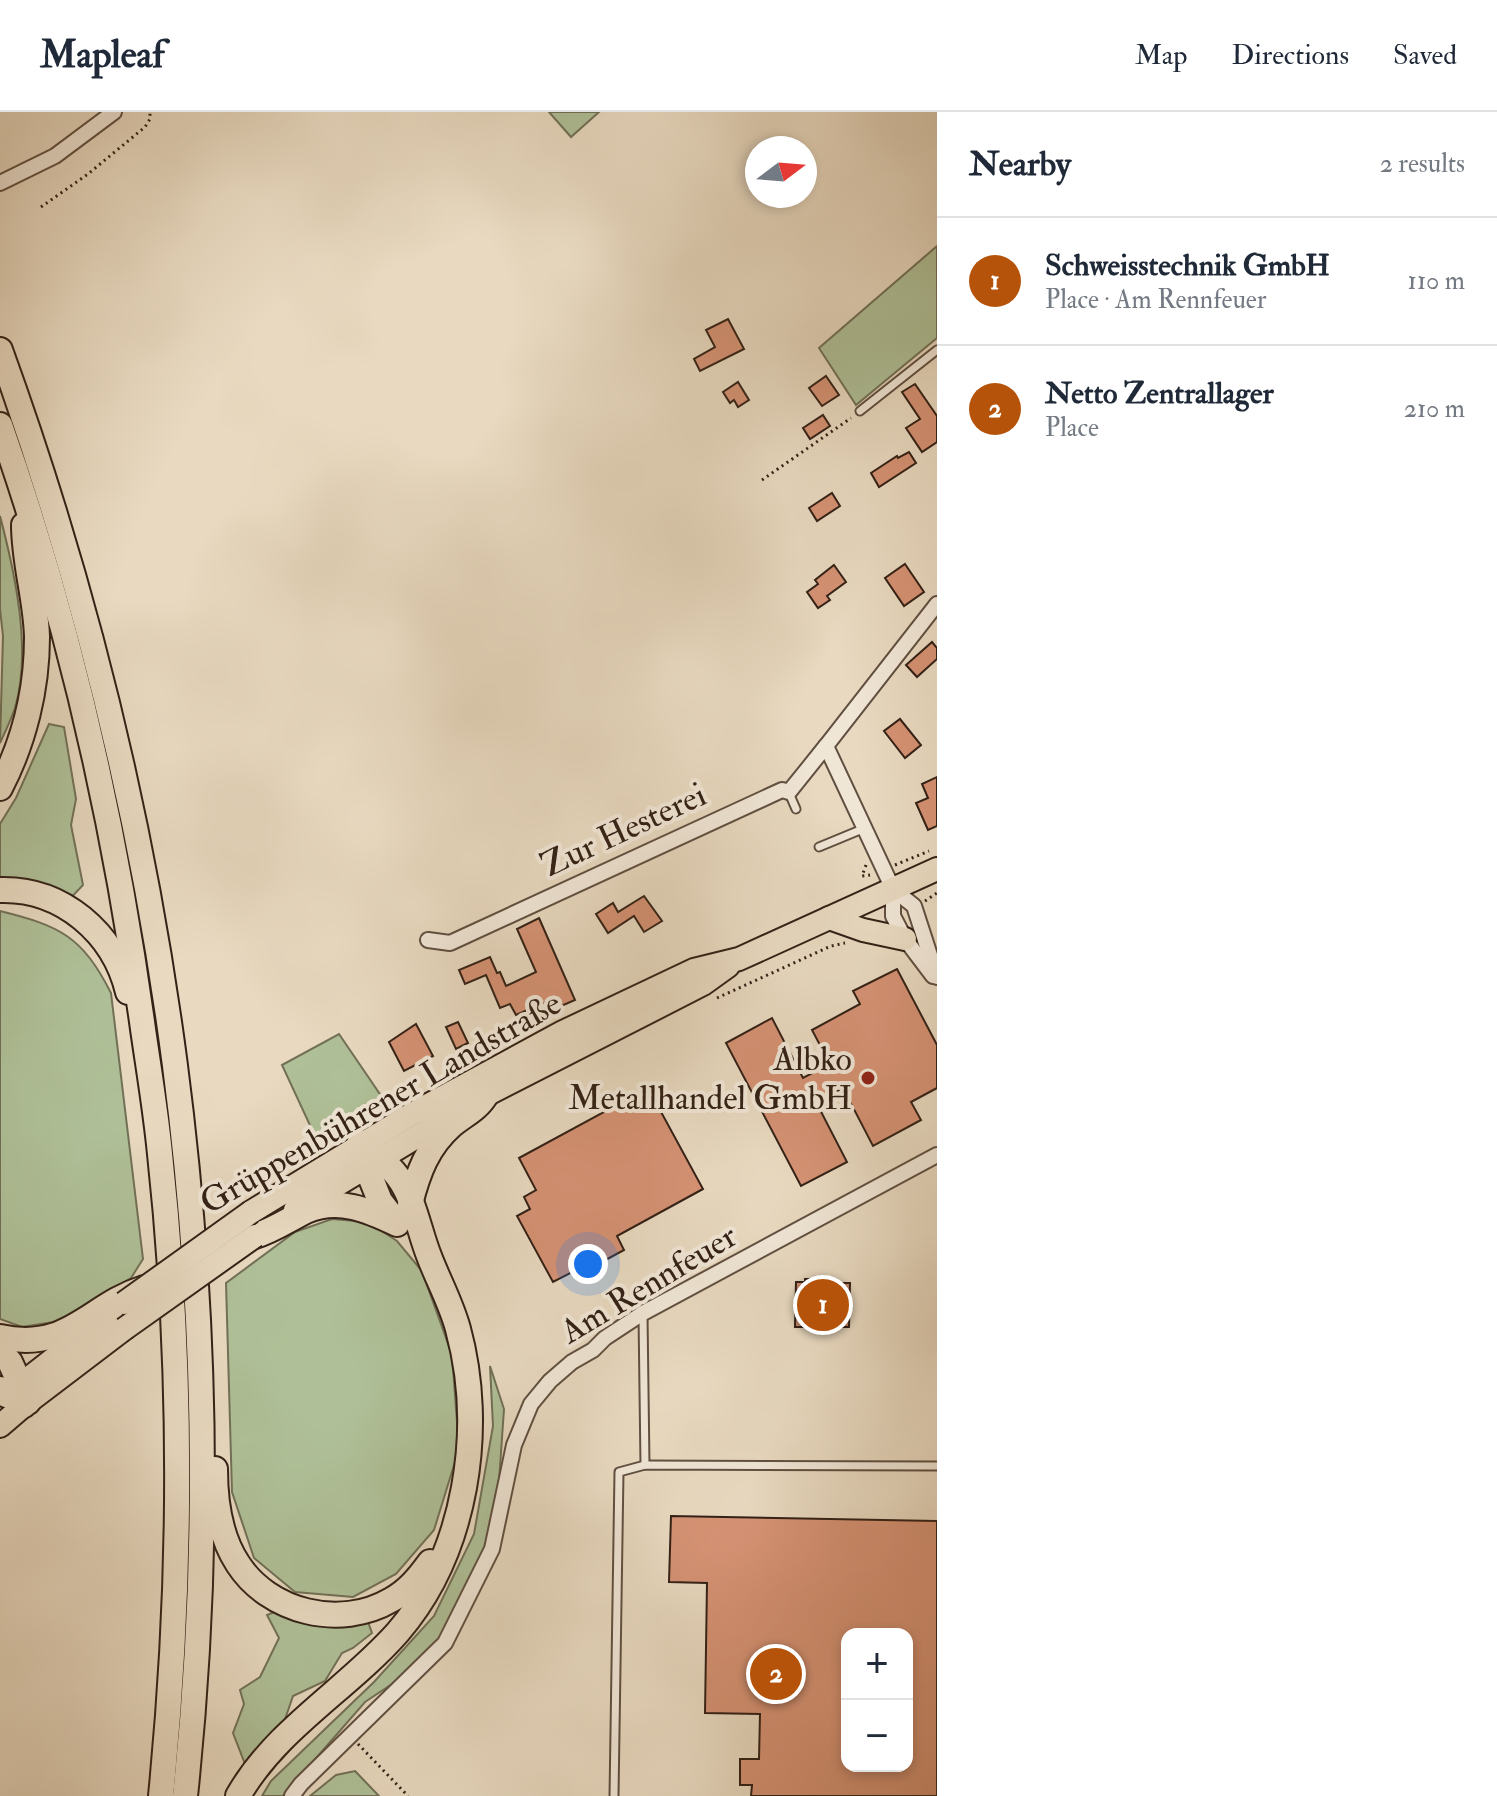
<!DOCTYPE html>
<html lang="en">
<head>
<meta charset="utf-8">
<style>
  :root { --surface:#fff; --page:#f6f6f7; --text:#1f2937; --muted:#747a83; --line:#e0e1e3; --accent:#b45309 }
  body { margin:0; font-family:"IM FELL Double Pica",serif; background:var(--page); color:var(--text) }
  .controls { position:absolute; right:24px; bottom:24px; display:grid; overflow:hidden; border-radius:16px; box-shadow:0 4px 12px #0003 }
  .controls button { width:72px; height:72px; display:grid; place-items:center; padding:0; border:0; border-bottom:2px solid var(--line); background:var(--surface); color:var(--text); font:40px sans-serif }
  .compass { position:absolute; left:745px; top:24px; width:72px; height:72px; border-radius:50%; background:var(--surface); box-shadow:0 4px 12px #0003; rotate:74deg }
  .you { position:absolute; left:588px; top:1152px; width:28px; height:28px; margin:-20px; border:6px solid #fff; border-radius:50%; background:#1a73e8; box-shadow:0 0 0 12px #1a73e833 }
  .badge { display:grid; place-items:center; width:52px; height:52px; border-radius:50%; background:var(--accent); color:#fff; font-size:26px; font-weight:700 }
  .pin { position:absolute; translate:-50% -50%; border:4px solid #fff; box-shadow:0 2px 8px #0006 }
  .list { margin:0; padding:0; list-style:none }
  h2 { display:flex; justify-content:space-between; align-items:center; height:104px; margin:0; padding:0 32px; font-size:34px }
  h2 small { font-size:26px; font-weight:400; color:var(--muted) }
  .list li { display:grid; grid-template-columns:52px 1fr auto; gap:24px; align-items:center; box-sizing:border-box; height:128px; padding:0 32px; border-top:2px solid var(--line) }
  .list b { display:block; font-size:30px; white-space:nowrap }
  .list p { margin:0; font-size:26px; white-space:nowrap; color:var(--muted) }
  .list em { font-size:26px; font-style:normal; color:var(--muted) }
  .map { position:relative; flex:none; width:937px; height:1684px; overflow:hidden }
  header { display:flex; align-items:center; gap:48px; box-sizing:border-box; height:112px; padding:0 40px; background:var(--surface); border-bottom:2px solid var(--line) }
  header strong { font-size:38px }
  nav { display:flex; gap:44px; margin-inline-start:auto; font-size:28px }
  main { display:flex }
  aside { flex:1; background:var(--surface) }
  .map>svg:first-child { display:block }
  .green { fill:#afc098; stroke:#717057; stroke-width:2 }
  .building { fill:#d59274; stroke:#332116; stroke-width:2; fill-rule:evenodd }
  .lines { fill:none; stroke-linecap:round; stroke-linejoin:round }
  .lane-casing { stroke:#604f40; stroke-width:11 }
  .street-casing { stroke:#604f40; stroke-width:18 }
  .primary-casing { stroke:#332116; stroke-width:26 }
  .highway-casing { stroke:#332116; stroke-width:28 }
  .path { stroke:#332116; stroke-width:3; stroke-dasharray:2 4; stroke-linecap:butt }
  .lane { stroke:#f0e6d6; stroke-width:7 }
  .street { stroke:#f0e6d6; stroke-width:14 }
  .primary { stroke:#e8d9c0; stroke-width:22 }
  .highway { stroke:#e8d9c0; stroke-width:24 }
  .primary-bridge-casing { stroke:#332116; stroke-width:26; stroke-linecap:butt }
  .primary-bridge { stroke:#e8d9c0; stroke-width:22 }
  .poi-dot { fill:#8f2418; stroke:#f0e6d6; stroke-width:3 }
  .labels { text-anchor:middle; stroke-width:8; stroke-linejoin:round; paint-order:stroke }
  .street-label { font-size:34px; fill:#332116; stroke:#f0e6d6 }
  .poi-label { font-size:34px; fill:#332116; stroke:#f0e6d6; text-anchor:end }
</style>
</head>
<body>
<header>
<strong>Mapleaf</strong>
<nav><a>Map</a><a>Directions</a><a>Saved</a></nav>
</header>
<main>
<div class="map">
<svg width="937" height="1684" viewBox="0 0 937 1684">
  <rect width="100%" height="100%" fill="#e8d9c0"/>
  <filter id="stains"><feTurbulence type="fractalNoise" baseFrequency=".0025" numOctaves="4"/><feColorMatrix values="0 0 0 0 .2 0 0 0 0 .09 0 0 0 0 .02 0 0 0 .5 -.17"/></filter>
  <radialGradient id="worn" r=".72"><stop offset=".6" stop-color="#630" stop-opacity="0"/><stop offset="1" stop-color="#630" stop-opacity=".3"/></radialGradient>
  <!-- green -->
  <g class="green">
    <path d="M549 0H599L571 25Z"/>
    <path d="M937 134V226L856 293 819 236Z"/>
    <path d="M0 404C15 461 32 539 15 596 11 608 5 620 0 631L3 524 0 497Z"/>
    <path d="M49 612 64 615 76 687 71 713 83 773 66 791 0 772V712L16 686Z"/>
    <path d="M0 799C60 814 82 824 111 881L143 1147 131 1166 60 1209 22 1215 0 1207Z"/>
    <path d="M339 922 390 997 340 1011 314 1022 282 953Z"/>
    <path d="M332 1107 368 1110 397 1129 422 1159 452 1243 459 1337 434 1418 396 1462 353 1485 295 1480 254 1446 232 1380 226 1171 295 1120Z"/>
    <path d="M490 1254 504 1297 498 1384 484 1444 440 1528 398 1568 365 1590 283 1684H262L271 1669 374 1570 434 1504 474 1422 493 1314Z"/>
    <path d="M274 1500C309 1513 331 1517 368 1510L372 1521 353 1536 342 1541 325 1569 293 1584 282 1616 245 1652 233 1621 244 1592 240 1578 260 1565 279 1526 267 1503Z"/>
    <path d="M355 1659 379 1684H310L336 1663Z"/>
  </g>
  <!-- building -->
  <g class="building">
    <path d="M728 207 744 237 700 259 694 247 715 235 706 218Z"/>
    <path d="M826 264 839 283 822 294 809 276Z"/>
    <path d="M738 270 749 288 738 295 734 288 730 291 723 280Z"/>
    <path d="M915 272 937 304V330L922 340 906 316 920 307 902 280Z"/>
    <path d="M823 303 830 314 810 327 803 316Z"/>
    <path d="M909 340 916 351 879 375 871 361 897 344 898 346Z"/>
    <path d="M832 381 840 394 817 409 809 396Z"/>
    <path d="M905 452 924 480 904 494 885 466Z"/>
    <path d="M834 453 846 470 827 484 830 488 818 496 807 480 818 472 815 468Z"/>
    <path d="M932 530 937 536V547L917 565 906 553Z"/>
    <path d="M900 607 921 633 905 646 884 619Z"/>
    <path d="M937 665V714L928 718 916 691 928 686 922 672Z"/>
    <path d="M644 784 662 809 644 820 634 804 608 821 596 802 613 791 618 800Z"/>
    <path d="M539 806 575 888 559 895 555 886 516 903 510 892 500 896 486 863 465 872 459 858 490 845 497 861 500 860 506 874 536 860 517 817Z"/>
    <path d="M897 857 937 933V976L911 990 921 1008 873 1034 843 976 816 990 847 1050 801 1074 726 931 772 906 803 966 830 952 812 918 860 892 853 879Z"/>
    <path d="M458 910 468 931 456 937 446 915Z"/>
    <path d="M416 912 433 944 404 959 389 930Z"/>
    <path d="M648 976 703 1077 617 1124 624 1138 591 1156 588 1152 553 1170 517 1104 530 1097 524 1085 536 1078 519 1046Z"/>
    <path d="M805 1167H829V1171H850L849 1215H795L796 1170H805Z"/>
    <path d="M671 1404 937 1409V1684H751L752 1673H740V1647H759L760 1602 705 1601 707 1471 669 1470ZM847 1522H907V1654H847Z"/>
  </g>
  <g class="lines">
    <defs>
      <g id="lane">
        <path d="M860 299 937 238"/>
        <path d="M789 681 796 697"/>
        <path d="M819 735 865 716"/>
        <path d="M643 1203 645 1353"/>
        <path d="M614 1684 619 1360 645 1353 937 1354"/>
      </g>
      <g id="street">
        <path d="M0 71 55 44 114 0"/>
        <path d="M937 492 826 634 893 777 914 794 937 865"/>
        <path d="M893 777V804L905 827 933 864"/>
        <path d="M428 828 450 831 782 678 789 680 826 634"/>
        <path d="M292 1684 301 1672 445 1531 492 1437 514 1333 531 1292 550 1269 572 1250 593 1238 605 1226 643 1201 937 1043"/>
      </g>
      <g id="primary">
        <path d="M829 806 863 818 905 827"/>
        <path d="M295 1098 486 983 703 872 728 854"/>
        <path d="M251 1100 412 1002 563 920 694 858 739 847 937 757"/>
        <path d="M6 1284 111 1202"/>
        <path d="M0 1314 28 1290 124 1217"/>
      </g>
      <g id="highway">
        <path d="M0 238C167 699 237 1196 185 1684"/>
        <path d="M0 313C69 509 115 712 143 917 149 959 156 1000 160 1042 183 1254 182 1472 161 1684"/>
        <path d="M0 676C24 630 37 577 37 525 36 487 24 451 24 413"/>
        <path d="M0 778C62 776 114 821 128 880"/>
        <path d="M358 1034 380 1089 396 1110"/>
        <path d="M410 1092C418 1061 427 1035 452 1013 464 1003 478 997 486 983"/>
        <path d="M255 1124C274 1118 288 1108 306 1099 338 1085 368 1098 397 1112"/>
        <path d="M0 1225C69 1240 88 1194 144 1176"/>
        <path d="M0 1239 10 1250 28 1290"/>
        <path d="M0 1277 24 1293"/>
        <path d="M215 1357C215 1387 220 1425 238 1452 269 1500 340 1518 391 1488 408 1479 419 1465 430 1450"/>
        <path d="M238 1684C276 1617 348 1577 398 1520 467 1440 485 1316 458 1217 451 1191 438 1168 429 1144 419 1119 414 1086 398 1065 389 1052 375 1042 363 1031"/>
      </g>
    </defs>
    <!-- lane casing -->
    <use href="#lane" class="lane-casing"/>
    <!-- street casing -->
    <use href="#street" class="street-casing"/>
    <!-- primary casing -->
    <use href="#primary" class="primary-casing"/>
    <!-- highway casing -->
    <use href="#highway" class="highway-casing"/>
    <!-- path -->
    <g class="path">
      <path d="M41 95 88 62 145 15 150 7V0"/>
      <path d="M762 368 851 306"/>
      <path d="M866 753 862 764 870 763"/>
      <path d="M895 753 929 739"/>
      <path d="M925 789 937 781"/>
      <path d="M717 886 831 834 845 831"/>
      <path d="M358 1632 408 1684"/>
    </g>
    <!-- lane -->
    <use href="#lane" class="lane"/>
    <!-- street -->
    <use href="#street" class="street"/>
    <!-- primary -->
    <use href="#primary" class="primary"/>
    <!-- highway -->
    <use href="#highway" class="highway"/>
    <defs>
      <g id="primary-bridge">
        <path d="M124 1191 251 1100"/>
        <path d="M124 1217 255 1124"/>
      </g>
    </defs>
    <!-- primary-bridge casing -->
    <use href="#primary-bridge" class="primary-bridge-casing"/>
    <!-- primary-bridge -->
    <use href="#primary-bridge" class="primary-bridge"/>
  </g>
  <!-- markers -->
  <circle class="poi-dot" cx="868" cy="966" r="8"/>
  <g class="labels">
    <!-- street labels -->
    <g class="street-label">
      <text transform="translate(623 717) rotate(-25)" y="12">Zur Hesterei</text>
      <text transform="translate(380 990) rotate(-30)" y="12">Grüppenbührener Landstraße</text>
      <text transform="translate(648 1171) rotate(-31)" y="12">Am Rennfeuer</text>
    </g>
    <!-- poi labels -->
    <g class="poi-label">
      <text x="852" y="958">Albko<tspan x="852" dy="39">Metallhandel GmbH</tspan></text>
    </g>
  </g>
  <rect width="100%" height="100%" filter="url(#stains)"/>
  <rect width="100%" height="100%" fill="url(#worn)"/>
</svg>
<div class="controls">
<button>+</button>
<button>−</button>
</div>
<svg class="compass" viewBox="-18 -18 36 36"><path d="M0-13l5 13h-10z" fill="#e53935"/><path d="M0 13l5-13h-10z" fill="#747a83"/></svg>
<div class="you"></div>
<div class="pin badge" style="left:823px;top:1193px">1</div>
<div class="pin badge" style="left:776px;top:1562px">2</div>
</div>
<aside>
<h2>Nearby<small>2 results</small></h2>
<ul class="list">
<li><span class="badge">1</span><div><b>Schweisstechnik GmbH</b><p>Place · Am Rennfeuer</p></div><em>110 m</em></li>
<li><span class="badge">2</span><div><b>Netto Zentrallager</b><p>Place</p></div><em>210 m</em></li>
</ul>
</aside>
</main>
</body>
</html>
